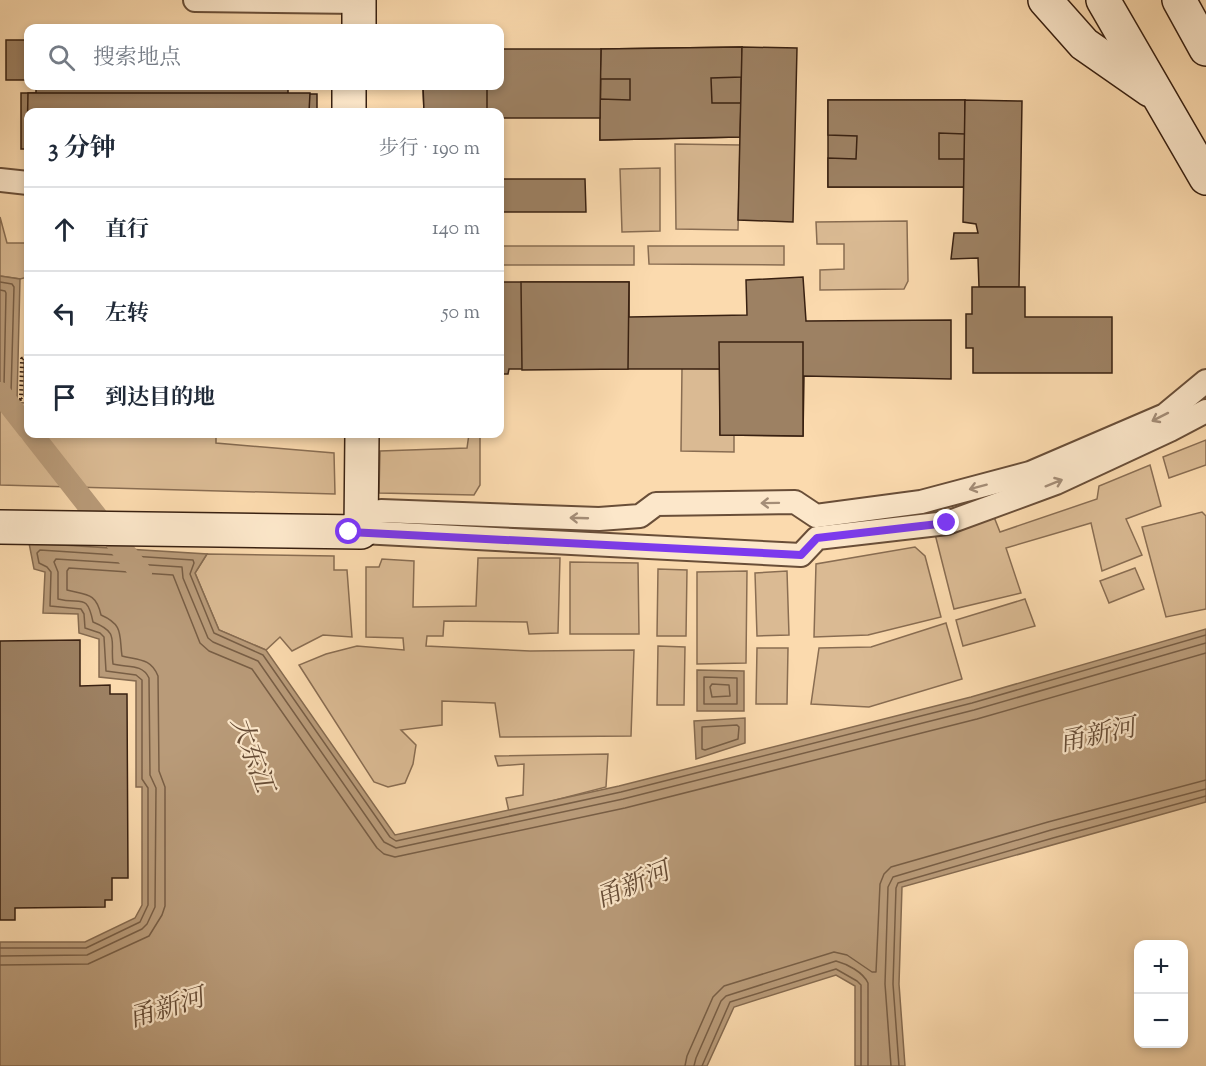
<!DOCTYPE html>
<html lang="zh">
<head>
<meta charset="utf-8">
<style>
  :root { --surface:#fff; --page:#f6f6f7; --text:#1f2937; --muted:#747a83; --line:#e0e1e3 }
  body { margin:0; font-family:"Sorts Mill Goudy","Noto Serif SC",serif; background:var(--page); color:var(--text) }
  .controls { position:absolute; right:18px; bottom:18px; display:grid; overflow:hidden; border-radius:12px; box-shadow:0 3px 9px #0003 }
  .controls button { width:54px; height:54px; display:grid; place-items:center; padding:0; border:0; border-bottom:2px solid var(--line); background:var(--surface); color:var(--text); font:30px sans-serif }
  .stop { position:absolute; width:18px; height:18px; margin:-14px; border:4px solid #7c3aed; border-radius:50%; background:#fff }
  .stop.end { background:#7c3aed; border-color:#fff; box-shadow:0 2px 6px #0008 }
  .list { margin:0; padding:0; list-style:none }
  h2 { display:flex; justify-content:space-between; align-items:center; height:78px; margin:0; padding:0 24px; font-size:26px }
  h2 small { font-size:20px; font-weight:400; color:var(--muted) }
  .list li { display:grid; grid-template-columns:39px 1fr auto; gap:18px; align-items:center; box-sizing:border-box; height:84px; padding:0 24px; border-top:2px solid var(--line) }
  .list b { display:block; font-size:22px; white-space:nowrap }
  .list em { font-size:20px; font-style:normal; color:var(--muted) }
  .icon { flex:none; width:33px; height:33px; fill:none; stroke:currentColor; stroke-width:2; stroke-linecap:round; stroke-linejoin:round }
  .map { position:relative; flex:none; width:1206px; height:1066px; overflow:hidden }
  .search { position:absolute; background:var(--surface); box-shadow:0 3px 9px #0003; left:24px; top:24px; width:480px; height:66px; display:flex; align-items:center; gap:15px; box-sizing:border-box; padding:0 21px; border-radius:12px; color:var(--muted); font-size:22px }
  .panel { position:absolute; background:var(--surface); box-shadow:0 3px 9px #0003; left:24px; top:108px; width:480px; height:330px; border-radius:12px }
  .map>svg:first-child { display:block }
  .green { fill:#daba93; stroke:#896d52; stroke-width:1.5 }
  .water { fill:#b99b79; stroke:#856a4f; stroke-width:1.5 }
  .lines { fill:none; stroke-linecap:round; stroke-linejoin:round }
  .shore { stroke:#785e45; stroke-width:1.5 }
  .canal { stroke:#b99b79; stroke-width:22 }
  .building { fill:#9d8163; stroke:#382011; stroke-width:1.5 }
  .street-casing { stroke:#694e38; stroke-width:26 }
  .secondary-casing { stroke:#382011; stroke-width:36 }
  .path { stroke:#382011; stroke-width:4; stroke-dasharray:1.5 3; stroke-linecap:butt }
  .street { stroke:#fce7ca; stroke-width:22 }
  .secondary { stroke:#fce7ca; stroke-width:33 }
  .oneway { stroke:#a48d77 }
  .route { stroke:#7c3aed; stroke-width:8 }
  .labels { text-anchor:middle; stroke-width:4.5; stroke-linejoin:round; paint-order:stroke }
  .water-label { font-size:26px; font-style:italic; fill:#654b35; stroke:#fce7ca }
</style>
</head>
<body>
<div class="map">
<svg width="1206" height="1066" viewBox="0 0 1206 1066">
  <rect width="100%" height="100%" fill="#fbdaae"/>
  <filter id="stains"><feTurbulence type="fractalNoise" baseFrequency=".00333" numOctaves="4"/><feColorMatrix values="0 0 0 0 .2 0 0 0 0 .09 0 0 0 0 .02 0 0 0 .5 -.17"/></filter>
  <radialGradient id="worn" r=".72"><stop offset=".6" stop-color="#630" stop-opacity="0"/><stop offset="1" stop-color="#630" stop-opacity=".3"/></radialGradient>
  <!-- green -->
  <g class="green">
    <path d="M675 144 740 145 738 230 676 229Z"/>
    <path d="M660 168V231L622 232 620 169Z"/>
    <path d="M0 217 7 243H28V277L20 279 0 276Z"/>
    <path d="M907 221 908 281 904 289 820 290V270L844 269V244H817L816 222Z"/>
    <rect x="500" y="246" width="134" height="19"/>
    <path d="M648 246H784V265L649 264Z"/>
    <path d="M682 368 720 369 734 435V452L681 451Z"/>
    <path d="M0 402 28 403V434H216V443L334 453 335 494 0 485Z"/>
    <path d="M469 434H480V485L474 495 379 493 380 451 467 448Z"/>
    <path d="M1206 440V465L1169 478 1163 457Z"/>
    <path d="M1150 465 1161 506 1126 519 1142 555 1102 571 1091 523 1006 548 1021 593 954 609 935 534 994 517 1000 532 1097 499 1099 486Z"/>
    <path d="M1202 512 1206 516V609L1166 617 1142 527Z"/>
    <path d="M915 547 925 556 941 617 868 635 814 637 816 564Z"/>
    <path d="M207 554 334 556V570H347L352 637 323 635 292 651 280 637 266 650 219 630 195 573Z"/>
    <path d="M478 558H560L558 633 529 634 527 622 444 621 443 636H427L426 646 530 651 634 650 631 736 500 737 495 703 442 701V725L401 730 416 745 413 764 405 783 388 787 374 782 299 665 326 654 357 646 404 650 403 638 366 637V567H379L382 559 414 561 413 607 476 606Z"/>
    <path d="M570 562 638 563 639 634H570Z"/>
    <path d="M1135 568 1144 589 1109 603 1100 581Z"/>
    <path d="M658 569 687 570 686 636H657Z"/>
    <path d="M747 571 746 663 697 664V572Z"/>
    <path d="M787 571 789 635 757 636 755 573Z"/>
    <path d="M1025 599 1035 626 963 646 956 620Z"/>
    <path d="M946 623 962 679 869 707 811 704 819 648 871 647Z"/>
    <path d="M658 646 685 647 684 705H657Z"/>
    <path d="M757 648H788L787 704H756Z"/>
    <path d="M608 754 606 787 509 812 506 798 523 795 524 764 498 766 495 756Z"/>
  </g>
  <!-- water -->
  <g class="water">
    <path d="M0 276 20 279 17 402H0Z"/>
    <rect x="24" y="362" width="4" height="34"/>
    <path d="M29 543 207 554 195 573 219 630 266 650 395 835 619 786 971 697 1206 629V802L902 887 899 984 905 1066H855V986L836 975 734 1007 707 1066H0V942H85L135 918 142 905V787H136V681L99 677V639L79 633 78 614 43 613 45 572 34 569Z"/>
    <path d="M697 670 744 671V711H697Z"/>
    <path d="M745 718V743L696 759 694 721Z"/>
  </g>
  <g class="lines">
    <!-- shore -->
    <g class="shore">
      <path d="M0 282 12 284 14 287 11 393 9 396H0"/>
      <path d="M0 290 5 291 6 293 4 386 0 389"/>
      <path d="M704 677 737 678V704H704Z"/>
      <path d="M712 684 729 685 730 696 712 697 710 687Z"/>
      <path d="M737 725 739 727 738 739 705 750 702 749V727Z"/>
      <path d="M0 948H86L140 922 148 905V788L142 779V680L136 675 106 671 104 637 100 633 85 628 84 614 81 609 50 606 51 572 47 567 39 563 37 553 40 550 193 560 194 563 190 574 214 633 263 655 390 837 396 841 621 792 972 703 1206 635"/>
      <path d="M0 956 87 955 142 929 147 924 155 907 156 788 150 775 149 678C142 663 127 668 113 664 110 640 120 633 93 622 87 592 81 605 58 599V572L54 562 56 559 182 567 183 578 208 638 213 642 258 661 384 842 396 848 623 799 974 710 1206 643"/>
      <path d="M0 965 88 964 149 936 162 915 165 906V787L159 771 158 676C151 658 138 660 122 656 119 635 124 625 101 615 96 592 86 595 67 590V571L69 568 173 575 200 643 209 651 252 669 377 848 384 854 395 857 625 808 977 719 1206 653"/>
      <path d="M685 1066 687 1056 713 997 724 986 834 952 847 955 872 972H876L880 884 884 874 891 867 1048 822 1206 780"/>
      <path d="M694 1066 696 1058 721 1001 726 996 836 961C847 964 863 972 868 983V1066"/>
      <path d="M702 1066 730 1002 836 969 857 981 861 985V1066"/>
      <path d="M891 1066 885 984 888 887 893 877 1051 830 1206 789"/>
      <path d="M899 1066 893 984 896 888 898 883 1053 838 1206 796"/>
    </g>
    <!-- canal -->
    <g class="canal">
      <path d="M0 393 28 429"/>
      <path d="M32 434 141 573"/>
    </g>
  </g>
  <!-- building -->
  <g class="building">
    <rect x="6" y="40" width="22" height="40"/>
    <path d="M742 47 740 137 600 140 601 49Z"/>
    <path d="M742 47V77L711 78 712 103H741L740 137 600 140V99L630 100V79H600L601 49Z"/>
    <path d="M742 47 797 48 793 222 738 220Z"/>
    <path d="M500 49H601L600 118H500V112H424L423 86H500Z"/>
    <path d="M36 86H288V94H317V112H28V149H21V93H36Z"/>
    <path d="M423 86H487V112H424Z"/>
    <path d="M28 93H310L309 112H28L27 143Z"/>
    <rect x="828" y="100" width="137" height="87"/>
    <path d="M828 100H965V134L939 133V159H965V187H828V158L856 159 857 136 828 135Z"/>
    <path d="M965 100 1022 101 1019 287H979L978 258 951 259 954 233H978L976 224 963 222Z"/>
    <path d="M500 179H585L586 212H500Z"/>
    <path d="M803 277 806 321 951 320V379L804 376 803 436 720 435V369H509L508 374H500V282H629V317L747 315 746 280Z"/>
    <path d="M521 282H629L628 369 522 370Z"/>
    <path d="M972 287H1025V317H1112V373H973V348H966V314H972Z"/>
    <path d="M719 342H803V436L720 435Z"/>
    <path d="M80 640V686L110 685V694H127L128 878H112V900H105V907L15 908V920H0V641Z"/>
  </g>
  <g class="lines">
    <defs>
      <g id="street">
        <path d="M195 0 359 2"/>
        <path d="M0 180 28 183"/>
        <path d="M362 516 381 511 599 519 640 516 656 504 795 502 816 516 921 502 1030 473 1165 415 1206 381"/>
        <path d="M361 532 801 555 817 538 947 523 1056 483 1170 430 1206 411"/>
      </g>
      <g id="secondary">
        <path d="M359 0V28"/>
        <path d="M1045 0 1084 44 1150 90"/>
        <path d="M1103 0 1206 178"/>
        <path d="M1179 0 1206 49"/>
        <path d="M349 86V112"/>
        <path d="M0 527 361 532 362 434"/>
      </g>
    </defs>
    <!-- street casing -->
    <use href="#street" class="street-casing"/>
    <!-- secondary casing -->
    <use href="#secondary" class="secondary-casing"/>
    <!-- path -->
    <g class="path">
      <path d="M28 278 27 356H28"/>
      <path d="M27 356 22 359 21 399H28"/>
    </g>
    <!-- street -->
    <use href="#street" class="street"/>
    <!-- secondary -->
    <use href="#secondary" class="secondary"/>
  </g>
  <!-- one-way arrows -->
  <defs><path id="oneway-shaft" d="M-6 0H5M1.5-3L5.5 0L1.5 3" fill="none" stroke-width="1.6" stroke-linecap="round" stroke-linejoin="round" transform="scale(1.5)"/></defs>
  <g class="oneway">
    <use href="#oneway-shaft" transform="translate(1160 417) rotate(153)"/>
    <use href="#oneway-shaft" transform="translate(1054 483) rotate(-22)"/>
    <use href="#oneway-shaft" transform="translate(978 487) rotate(165)"/>
    <use href="#oneway-shaft" transform="translate(770 503) rotate(179)"/>
    <use href="#oneway-shaft" transform="translate(579 518) rotate(-178)"/>
  </g>
  <g class="lines">
    <!-- route -->
    <path class="route" d="M349 532 801 555 817 538 947 523"/>
  </g>
  <g class="labels">
    <!-- water labels -->
    <g class="water-label">
      <text transform="translate(1097 734) rotate(-12)" y="9">甬新河</text>
      <text transform="translate(253 754) rotate(70)" y="9">大东江</text>
      <text transform="translate(632 884) rotate(-23)" y="9">甬新河</text>
      <text transform="translate(166 1007) rotate(-17)" y="9">甬新河</text>
    </g>
  </g>
  <rect width="100%" height="100%" filter="url(#stains)"/>
  <rect width="100%" height="100%" fill="url(#worn)"/>
</svg>
<div class="controls">
<button>+</button>
<button>−</button>
</div>
<div class="stop" style="left:349px;top:532px"></div>
<div class="stop end" style="left:947px;top:523px"></div>
<div class="search"><svg class="icon" aria-label="search" viewBox="0 0 24 24"><circle cx="10" cy="10" r="6"/><path d="M15 15l6 6"/></svg>搜索地点</div>
<section class="panel">
<h2>3 分钟<small>步行 · 190 m</small></h2>
<ul class="list">
<li><svg class="icon" aria-label="ahead" viewBox="0 0 24 24"><path d="M12 20V5M6 11l6-6 6 6"/></svg><div><b>直行</b></div><em>140 m</em></li>
<li><svg class="icon" aria-label="left" viewBox="0 0 24 24"><path d="M17 20v-9H6M10 6l-5 5 5 5"/></svg><div><b>左转</b></div><em>50 m</em></li>
<li><svg class="icon" aria-label="arrive" viewBox="0 0 24 24"><path d="M6 21V4h12l-3 4 3 4H6"/></svg><div><b>到达目的地</b></div></li>
</ul>
</section>
</div>
</body>
</html>
